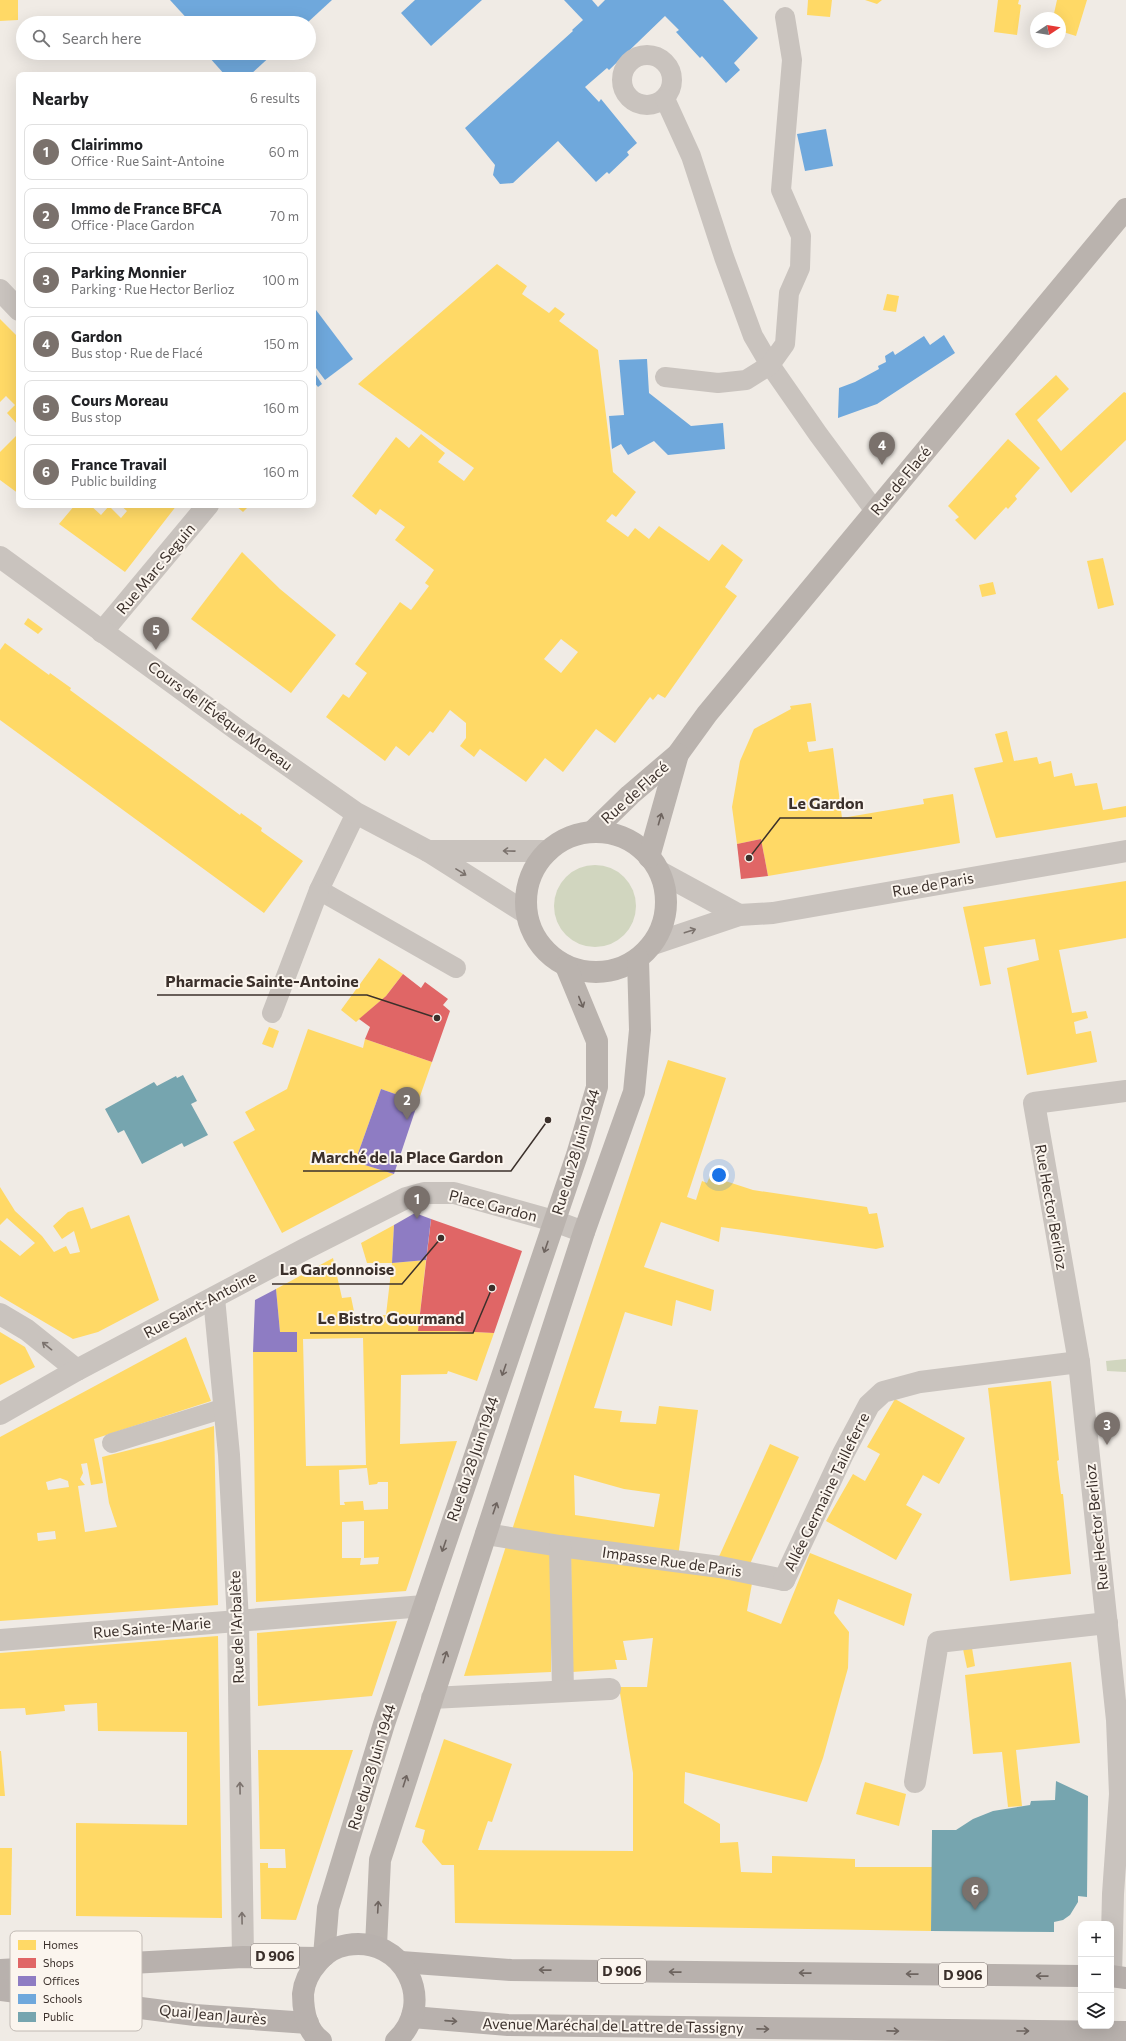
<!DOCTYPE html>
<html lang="en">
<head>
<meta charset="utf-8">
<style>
  :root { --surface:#fff; --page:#f6f6f6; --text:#202124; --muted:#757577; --line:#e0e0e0; --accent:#7a716c }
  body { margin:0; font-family:Commissioner,sans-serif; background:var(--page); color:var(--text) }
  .controls { position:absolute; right:12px; bottom:12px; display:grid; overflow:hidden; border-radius:8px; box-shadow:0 4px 16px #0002 }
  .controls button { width:36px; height:36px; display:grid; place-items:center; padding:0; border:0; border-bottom:1px solid var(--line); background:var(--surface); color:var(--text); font:20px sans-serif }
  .compass { position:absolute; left:1030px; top:12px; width:36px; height:36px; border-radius:50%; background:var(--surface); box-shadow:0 4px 16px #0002; rotate:78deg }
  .you { position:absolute; left:719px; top:1175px; width:14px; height:14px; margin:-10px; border:3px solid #fff; border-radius:50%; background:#1a73e8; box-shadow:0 0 0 6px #1a73e833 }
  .badge { display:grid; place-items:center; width:26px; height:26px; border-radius:50%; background:var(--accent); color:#fff; font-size:13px; font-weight:700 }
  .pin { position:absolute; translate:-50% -33px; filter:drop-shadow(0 1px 2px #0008) }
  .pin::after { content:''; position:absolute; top:21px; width:14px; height:12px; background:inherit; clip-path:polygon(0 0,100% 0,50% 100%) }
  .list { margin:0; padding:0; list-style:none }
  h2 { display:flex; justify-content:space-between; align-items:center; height:52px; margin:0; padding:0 16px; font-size:17px }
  h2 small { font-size:13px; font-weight:400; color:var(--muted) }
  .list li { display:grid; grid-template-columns:26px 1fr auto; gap:12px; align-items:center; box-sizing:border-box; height:56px; margin:0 8px 8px; padding:0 8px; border:1px solid var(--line); border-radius:8px }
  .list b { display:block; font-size:15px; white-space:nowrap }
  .list p { margin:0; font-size:13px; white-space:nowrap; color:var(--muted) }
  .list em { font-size:13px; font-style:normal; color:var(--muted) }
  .icon { flex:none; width:22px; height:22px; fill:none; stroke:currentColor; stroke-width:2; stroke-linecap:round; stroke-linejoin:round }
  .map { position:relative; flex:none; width:1126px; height:2041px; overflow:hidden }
  .search { position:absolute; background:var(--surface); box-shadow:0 4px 16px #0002; left:16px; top:16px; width:300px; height:44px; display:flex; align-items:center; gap:10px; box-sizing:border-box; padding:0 14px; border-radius:22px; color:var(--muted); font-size:15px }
  .panel { position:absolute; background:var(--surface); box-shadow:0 4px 16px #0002; left:16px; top:72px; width:300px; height:436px; border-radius:8px }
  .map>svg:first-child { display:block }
  .green { fill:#d1d6bf }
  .homes { fill:#ffd966; fill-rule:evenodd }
  .shops { fill:#e06666 }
  .offices { fill:#8e7cc3 }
  .schools { fill:#6fa8dc }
  .public { fill:#76a5af }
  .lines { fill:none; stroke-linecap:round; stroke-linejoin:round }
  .service { stroke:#c9c3be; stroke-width:20 }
  .pedestrian { stroke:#c9c3be; stroke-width:22 }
  .minor { stroke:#c9c3be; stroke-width:22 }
  .tertiary { stroke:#c9c3be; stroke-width:22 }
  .secondary { stroke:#bab3ae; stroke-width:22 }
  .primary { stroke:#b8b1ad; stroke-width:22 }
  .oneway { stroke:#6e645f }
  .oneway2 { stroke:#7b726d }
  .oneway3 { stroke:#6d645f }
  .labels { text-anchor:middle; stroke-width:4; stroke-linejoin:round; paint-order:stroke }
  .shield { fill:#fbf5ee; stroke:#756b66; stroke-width:1 }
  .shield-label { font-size:14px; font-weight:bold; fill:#3b302b }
  .street-label { font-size:15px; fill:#3b302b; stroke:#fbf5ee }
  .key { fill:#fbf5ee; stroke:#c1bab4; stroke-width:1 }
  .key-label { font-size:11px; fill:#3b302b }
  .leader { fill:none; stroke:#3b302b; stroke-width:1.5 }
  .callout-dot { fill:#3b302b; stroke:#fbf5ee; stroke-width:1.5 }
  .callout-label { font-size:16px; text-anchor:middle; font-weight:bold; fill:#3b302b; stroke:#fbf5ee; stroke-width:4; stroke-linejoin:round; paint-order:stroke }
</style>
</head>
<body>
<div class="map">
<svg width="1126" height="2041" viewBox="0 0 1126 2041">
  <rect width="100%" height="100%" fill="#f0ebe5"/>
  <!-- green -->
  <g class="green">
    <circle cx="595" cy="906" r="41"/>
    <path d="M1126 1359V1372L1107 1371 1106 1361Z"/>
  </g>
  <!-- homes -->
  <g class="homes">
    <path d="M0 0H18V20L0 21Z"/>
    <path d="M808 0H832L830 17 807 15Z"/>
    <path d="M865 0H882L877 4Z"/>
    <path d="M998 0H1019L1018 4 1021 5 1017 35 994 32Z"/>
    <path d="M1057 0H1087L1076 36 1060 31V18H1053Z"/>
    <path d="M497 264 527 286 522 294 549 313 555 307 565 314 559 321 598 350 613 472 636 492 616 517 612 514 606 521 628 537 635 528 649 539 659 526 709 561 722 544 743 560 725 587 737 596 665 698 658 694 653 700 650 697 615 743 596 729 563 772 545 758 526 782 480 749 474 757 460 746 466 738V723L450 710 433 733 430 731 409 756 396 746 385 761 326 717 343 694 349 698 367 673 355 664 400 602 411 610 429 586 425 583 434 570 395 540 405 527 380 509 376 515 352 496 396 437 409 448 421 434 445 453 438 462 464 481 474 468 358 384ZM561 639 578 652 561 673 544 659Z"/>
    <path d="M887 294 899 296 896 312 883 310Z"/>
    <path d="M0 319 19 338V426L7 413 15 405 6 396 0 402Z"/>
    <path d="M1056 375 1069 389 1037 420 1061 451 1124 392 1126 393V440L1071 493 1015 414Z"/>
    <path d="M19 433V494L0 480V452Z"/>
    <path d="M1008 439 1040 468 1015 496 1017 499 1008 509 1006 507 975 540 955 520 959 517 948 506Z"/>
    <path d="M75 505H90L101 515 109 506 121 518 127 511 120 505H177L125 572 59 524Z"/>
    <path d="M235 505H250L243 512Z"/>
    <path d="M242 552 280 589 336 635 291 693 191 619Z"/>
    <path d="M1103 558 1114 605 1098 609 1087 561Z"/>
    <path d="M993 582 996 594 982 597 979 585Z"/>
    <path d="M28 618 43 629 38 634 24 624Z"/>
    <path d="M5 643 49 675 50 673 71 688 70 690 240 815 241 813 262 828 261 831 303 861 264 913 0 720V650Z"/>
    <path d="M811 703 816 741 807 742 809 752 833 748 842 818 924 804 923 799 953 794 960 843 768 876 761 839 737 844 732 807 740 761 754 729 791 709 790 706Z"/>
    <path d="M1007 731 1014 761 1037 757 1039 764 1051 761 1054 777 1072 773 1075 786 1097 783 1103 810 1126 806V817L996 838 974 768 1003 762 995 734Z"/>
    <path d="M1126 881V938L1059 950 1072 1013 1086 1011 1088 1018 1074 1022 1076 1034 1091 1031 1097 1062 1027 1075 1007 968 1039 960 1035 939 984 947 991 984 980 986 963 907Z"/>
    <path d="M379 958 403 974 386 996 356 1022 341 1010Z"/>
    <path d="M269 1027 279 1031 273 1048 262 1044Z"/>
    <path d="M308 1029 363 1048 365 1039 432 1062 418 1102 381 1089 355 1162 394 1174 282 1233 233 1142 255 1130 245 1112 287 1089Z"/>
    <path d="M668 1060 726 1078 687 1197 696 1200 702 1181 707 1183 710 1176 753 1190 867 1207 869 1214 877 1213 884 1247 876 1249 721 1227 719 1242 661 1222 644 1267 714 1290 711 1311 676 1300 672 1326 625 1312 594 1408 622 1411 620 1422 656 1424 659 1406 698 1410 678 1557 511 1533ZM574 1475 624 1489 660 1494 654 1527 575 1515Z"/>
    <path d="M0 1187 15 1211 42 1236 54 1252 66 1246 70 1254 80 1252 74 1231 62 1239 53 1226 68 1212 83 1207 91 1229 129 1215 159 1300 98 1332 73 1339 0 1296V1240L20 1256 35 1243 7 1218 0 1225Z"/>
    <path d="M394 1225 392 1263H367L361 1243Z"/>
    <path d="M333 1258 342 1298 351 1297 355 1316 386 1315 392 1263 426 1260 418 1331H454L494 1333 477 1381 448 1371 447 1374 401 1375 400 1444 457 1441 406 1591 256 1602 253 1352H297V1332H280L276 1289ZM363 1338 366 1465 306 1466 303 1339ZM367 1468 369 1485 377 1484 378 1482H388V1509L364 1510 363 1501 344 1502 345 1505H340L339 1470ZM364 1521V1558L379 1557 378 1564 360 1565 361 1558H342V1522Z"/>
    <path d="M0 1332 25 1347 35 1367 0 1385Z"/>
    <path d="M186 1337 211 1401 94 1439 103 1483 91 1485 87 1463 81 1464 83 1473 80 1479 85 1485 78 1486 85 1532 117 1527 109 1503 102 1457 161 1442 214 1426 218 1605 0 1621V1437ZM60 1478 68 1481 69 1487 48 1490 46 1482ZM55 1531 56 1539 38 1541 37 1533Z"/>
    <path d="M1051 1381 1059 1460 1057 1461 1061 1494H1063L1071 1574 1010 1581 988 1388Z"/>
    <path d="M895 1399 965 1438 939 1484 923 1475 906 1505 922 1514 896 1560 826 1521 853 1474 865 1481 880 1454 867 1447Z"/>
    <path d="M770 1444 799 1457 749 1566 717 1561Z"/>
    <path d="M506 1546 551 1551V1672L464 1676Z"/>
    <path d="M571 1553 753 1578 747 1611 781 1624 810 1553 912 1594 904 1626 838 1599 834 1613 849 1632 848 1668 823 1758 807 1802 685 1772 684 1803 720 1824V1843L738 1842 741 1872 772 1873V1856L855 1859V1867H932L931 1931 455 1923 454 1865H442L422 1842 425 1830 415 1827 444 1739 512 1764 492 1822 488 1821 478 1850 633 1851V1773L619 1687H647L653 1638 623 1641 627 1660H615L617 1669 572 1672Z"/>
    <path d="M397 1621 372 1696 258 1706 257 1633Z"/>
    <path d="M218 1636 222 1918 76 1916V1823L187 1825V1732L98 1731 97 1703 64 1705 65 1711 26 1715 25 1708 0 1709V1653Z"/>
    <path d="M972 1648 975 1666 967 1668 963 1649Z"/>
    <path d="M1071 1662 1080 1743 1016 1750 1022 1806 1008 1807 1002 1752 973 1754 965 1675Z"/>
    <path d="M258 1750H353L296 1920 261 1919 260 1863H268V1868H286L285 1849H260Z"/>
    <path d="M0 1751H1L5 1796H0Z"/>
    <path d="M865 1782 906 1794 899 1826 856 1814Z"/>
    <path d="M0 1848H12L11 1915H0Z"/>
  </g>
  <!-- shops -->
  <g class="shops">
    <path d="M761 839 768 876 741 879 737 844Z"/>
    <path d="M403 974 421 988 425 982 448 999 443 1005 450 1011 432 1062 365 1039 370 1027 359 1019 386 996Z"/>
    <path d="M431 1219 522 1251 494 1333 454 1331H418Z"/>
  </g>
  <!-- offices -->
  <g class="offices">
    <path d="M381 1089 418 1102 394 1174 355 1162Z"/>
    <path d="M415 1213 431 1219 426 1260 392 1263 394 1225Z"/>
    <path d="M276 1289 280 1332H297V1352H253L255 1300Z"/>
  </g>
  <!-- schools -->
  <g class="schools">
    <path d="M170 0H332L307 23H191Z"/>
    <path d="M415 0H482L431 46 401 13Z"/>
    <path d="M564 0H592L598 7 605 0H723L758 38 734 63 740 70 726 83 702 56 700 58 676 32 679 30 665 16 609 70 607 68 585 87 599 102 601 99 637 143 627 152 629 155 609 174 607 172 596 182 558 141 513 183 500 184 493 175 495 165 465 128 573 31 572 30 583 20Z"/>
    <path d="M214 53H274L250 75H225L209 57Z"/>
    <path d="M826 129 833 166 805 171 797 134Z"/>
    <path d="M313 306 353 359 325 380 313 364Z"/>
    <path d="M944 335 955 353 877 404 838 418 839 388 855 382 879 369 878 366 886 362 885 356 893 351 895 355 924 336 930 345Z"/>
    <path d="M647 359 649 393 691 426 723 423 725 449 668 455 654 441 628 455 621 444 612 449 609 416 624 415 619 360Z"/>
    <path d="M316 375 322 384 318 387 313 381V377Z"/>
  </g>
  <!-- public -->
  <g class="public">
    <path d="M183 1075 197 1101 191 1104 208 1135 184 1147 182 1143 142 1164 124 1130 118 1133 105 1109 154 1082 157 1086 176 1076 177 1078Z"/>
    <path d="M1056 1781 1088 1796 1087 1897 1078 1896V1902L1070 1915 1063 1920 1054 1922V1932L931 1931 932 1830H956L973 1819 993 1811 1030 1805 1031 1801 1055 1800Z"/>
  </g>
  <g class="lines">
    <!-- service -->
    <g class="service">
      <circle cx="647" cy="80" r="25"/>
      <path d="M665 99 691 156 724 257 753 336 770 365 818 434 875 511"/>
      <path d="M665 377 718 383 746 380 770 365 785 344 789 293 800 268 801 236 781 190 792 60 785 17"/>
      <path d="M356 813 319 890 456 968"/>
      <path d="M272 1013 319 890"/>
      <path d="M112 1443 225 1408"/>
    </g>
    <!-- pedestrian -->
    <path class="pedestrian" d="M486 1534 560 1546 720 1567 784 1580"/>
    <!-- minor -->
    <g class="minor">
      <path d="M0 290 19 310"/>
      <path d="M102 632 208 505"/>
      <path d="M214 1298 229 1455 238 1621 243 1957"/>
      <path d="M0 1314 27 1330 77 1370"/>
      <path d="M0 1414 77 1370 305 1249 406 1198 424 1193H454L554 1221 584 1232"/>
      <path d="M560 1546 563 1691"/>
      <path d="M784 1580 843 1454 869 1405 883 1392 920 1382 1079 1362"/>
      <path d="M0 1640 424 1606"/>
      <path d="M432 1698 610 1689"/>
      <path d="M915 1782 938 1642 1107 1623"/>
      <path d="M1111 1976 1113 1894 1120 1794 1117 1720 1079 1362 1034 1103 1126 1091"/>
    </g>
    <!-- tertiary -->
    <g class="tertiary">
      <path d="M0 557 239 731 356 813 428 851 526 913"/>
      <path d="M428 851H548"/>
      <path d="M660 872 739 915"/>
      <path d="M653 944 739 915 773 913 1126 851"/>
    </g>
    <!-- secondary -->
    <g class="secondary">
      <path d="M592 832 630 795 678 754 707 714 1126 209"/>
      <circle cx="596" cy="902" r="70"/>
      <path d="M649 857 678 754"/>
      <path d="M376 1946 380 1860 584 1232 634 1092 640 1030 638 959"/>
      <path d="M324 1956 328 1908 384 1724 577 1155 597 1087V1041L566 966"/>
    </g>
    <!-- primary -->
    <g class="primary">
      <path d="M401 1962 511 1970 1081 1976"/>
      <path d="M0 1970 243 1957 321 1958"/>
      <path d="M1111 1976 1126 1978"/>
      <path d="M0 1990 195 2015 308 2023"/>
      <path d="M412 2017 508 2025 1126 2032"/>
      <path d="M321 2041C307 2031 303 2011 303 1994 304 1982 310 1971 318 1962 325 1953 336 1947 347 1945 403 1935 438 2002 396 2041"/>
    </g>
  </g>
  <!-- one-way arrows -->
  <defs><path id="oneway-shaft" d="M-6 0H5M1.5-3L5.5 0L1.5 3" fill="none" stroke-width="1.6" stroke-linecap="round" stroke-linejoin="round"/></defs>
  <g class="oneway">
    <use href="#oneway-shaft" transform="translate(660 819) rotate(-74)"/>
    <use href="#oneway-shaft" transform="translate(581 1002) rotate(68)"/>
    <use href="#oneway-shaft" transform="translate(546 1247) rotate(109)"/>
    <use href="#oneway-shaft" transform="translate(504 1370) rotate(109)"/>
    <use href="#oneway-shaft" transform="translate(495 1508) rotate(-71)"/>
    <use href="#oneway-shaft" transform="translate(444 1546) rotate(109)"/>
    <use href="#oneway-shaft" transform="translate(445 1657) rotate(-72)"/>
    <use href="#oneway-shaft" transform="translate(405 1781) rotate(-72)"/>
    <use href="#oneway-shaft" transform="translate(378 1907) rotate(-87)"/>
  </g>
  <g class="oneway2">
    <use href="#oneway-shaft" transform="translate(509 851) rotate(-179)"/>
    <use href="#oneway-shaft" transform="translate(461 872) rotate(32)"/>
    <use href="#oneway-shaft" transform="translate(690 931) rotate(-18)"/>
    <use href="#oneway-shaft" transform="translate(47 1346) rotate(-141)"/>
    <use href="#oneway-shaft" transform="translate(240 1788) rotate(-91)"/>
    <use href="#oneway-shaft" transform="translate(242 1918) rotate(-91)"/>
  </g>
  <g class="oneway3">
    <use href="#oneway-shaft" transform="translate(545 1970) rotate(-179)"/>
    <use href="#oneway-shaft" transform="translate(675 1972) rotate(-179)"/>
    <use href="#oneway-shaft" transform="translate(805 1973) rotate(-179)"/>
    <use href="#oneway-shaft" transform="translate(912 1974) rotate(-179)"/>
    <use href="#oneway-shaft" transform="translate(1042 1976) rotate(-179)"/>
    <use href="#oneway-shaft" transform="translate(451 2021) rotate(4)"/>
    <use href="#oneway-shaft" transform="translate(763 2029) rotate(1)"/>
    <use href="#oneway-shaft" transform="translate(893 2031) rotate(1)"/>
    <use href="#oneway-shaft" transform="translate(1023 2031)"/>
  </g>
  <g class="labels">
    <!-- shield labels -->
    <g class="shield">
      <rect x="251" y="1944" width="48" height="24" rx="3"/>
      <rect x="598" y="1959" width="48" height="24" rx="3"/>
      <rect x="939" y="1963" width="48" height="24" rx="3"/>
    </g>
    <g class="shield-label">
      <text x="275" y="1961">D 906</text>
      <text x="622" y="1976">D 906</text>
      <text x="963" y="1980">D 906</text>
    </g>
    <!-- street labels -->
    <g class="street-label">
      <text transform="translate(901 481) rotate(-50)" y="5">Rue de Flacé</text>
      <text transform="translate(156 569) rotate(-50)" y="5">Rue Marc Seguin</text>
      <text transform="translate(220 716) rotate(36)" y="5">Cours de l'Évêque Moreau</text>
      <text transform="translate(635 793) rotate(-42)" y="5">Rue de Flacé</text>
      <text transform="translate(933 885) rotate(-10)" y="5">Rue de Paris</text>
      <text transform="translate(576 1152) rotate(-73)" y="5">Rue du 28 Juin 1944</text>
      <text transform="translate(493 1206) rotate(14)" y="5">Place Gardon</text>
      <text transform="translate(1051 1207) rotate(80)" y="5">Rue Hector Berlioz</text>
      <text transform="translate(200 1305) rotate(-28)" y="5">Rue Saint-Antoine</text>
      <text transform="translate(473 1459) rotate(-71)" y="5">Rue du 28 Juin 1944</text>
      <text transform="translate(827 1492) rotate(-64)" y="5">Allée Germaine Tailleferre</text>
      <text transform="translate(1097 1527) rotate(-96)" y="5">Rue Hector Berlioz</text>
      <text transform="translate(672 1562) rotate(8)" y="5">Impasse Rue de Paris</text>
      <text transform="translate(237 1627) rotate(-92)" y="5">Rue de l'Arbalète</text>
      <text transform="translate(152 1628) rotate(-5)" y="5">Rue Sainte-Marie</text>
      <text transform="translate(372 1767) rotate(-73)" y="5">Rue du 28 Juin 1944</text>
      <text transform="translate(213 2015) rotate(5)" y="5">Quai Jean Jaurès</text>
      <text transform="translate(613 2026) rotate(1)" y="5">Avenue Maréchal de Lattre de Tassigny</text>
    </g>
  </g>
  <!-- legend -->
  <rect x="10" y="1931" width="132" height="100" rx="6" class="key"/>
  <rect x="18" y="1940" width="18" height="10" fill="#ffd966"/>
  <rect x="18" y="1958" width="18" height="10" fill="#e06666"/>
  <rect x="18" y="1976" width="18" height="10" fill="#8e7cc3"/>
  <rect x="18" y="1994" width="18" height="10" fill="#6fa8dc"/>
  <rect x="18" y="2012" width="18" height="10" fill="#76a5af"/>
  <g class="key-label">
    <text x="43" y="1949">Homes</text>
    <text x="43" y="1967">Shops</text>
    <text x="43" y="1985">Offices</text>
    <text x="43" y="2003">Schools</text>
    <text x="43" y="2021">Public</text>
  </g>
  <!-- callouts -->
  <path class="leader" d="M749 858L780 818H872M437 1018L367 995H157M548 1120L511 1171H303M441 1238L402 1284H272M492 1288L473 1333H310"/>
  <g class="callout-dot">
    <circle cx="749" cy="858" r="4"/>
    <circle cx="437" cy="1018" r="4"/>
    <circle cx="548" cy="1120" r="4"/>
    <circle cx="441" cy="1238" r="4"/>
    <circle cx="492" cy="1288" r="4"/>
  </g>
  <g class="callout-label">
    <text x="826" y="809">Le Gardon</text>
    <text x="262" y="987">Pharmacie Sainte-Antoine</text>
    <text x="407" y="1163">Marché de la Place Gardon</text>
    <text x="337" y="1275">La Gardonnoise</text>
    <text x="391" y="1324">Le Bistro Gourmand</text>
  </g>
</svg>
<div class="controls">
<button>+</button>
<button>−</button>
<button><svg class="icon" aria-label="layers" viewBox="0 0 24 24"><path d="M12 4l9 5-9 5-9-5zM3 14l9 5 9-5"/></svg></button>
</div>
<svg class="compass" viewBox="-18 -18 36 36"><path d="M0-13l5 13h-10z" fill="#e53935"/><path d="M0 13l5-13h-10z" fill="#757577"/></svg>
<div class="you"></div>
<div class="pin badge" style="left:417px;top:1219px">1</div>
<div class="pin badge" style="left:407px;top:1120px">2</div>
<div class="pin badge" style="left:1107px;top:1445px">3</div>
<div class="pin badge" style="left:882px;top:465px">4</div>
<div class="pin badge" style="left:156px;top:650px">5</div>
<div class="pin badge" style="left:975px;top:1910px">6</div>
<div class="search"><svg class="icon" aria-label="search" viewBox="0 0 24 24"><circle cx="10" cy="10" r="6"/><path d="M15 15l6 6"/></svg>Search here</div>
<section class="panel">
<h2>Nearby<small>6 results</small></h2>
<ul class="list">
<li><span class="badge">1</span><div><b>Clairimmo</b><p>Office · Rue Saint-Antoine</p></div><em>60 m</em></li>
<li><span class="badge">2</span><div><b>Immo de France BFCA</b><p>Office · Place Gardon</p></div><em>70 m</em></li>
<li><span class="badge">3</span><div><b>Parking Monnier</b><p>Parking · Rue Hector Berlioz</p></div><em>100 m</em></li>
<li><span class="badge">4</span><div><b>Gardon</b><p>Bus stop · Rue de Flacé</p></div><em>150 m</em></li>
<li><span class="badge">5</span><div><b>Cours Moreau</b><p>Bus stop</p></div><em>160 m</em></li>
<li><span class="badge">6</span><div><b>France Travail</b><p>Public building</p></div><em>160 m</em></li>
</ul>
</section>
</div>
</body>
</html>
